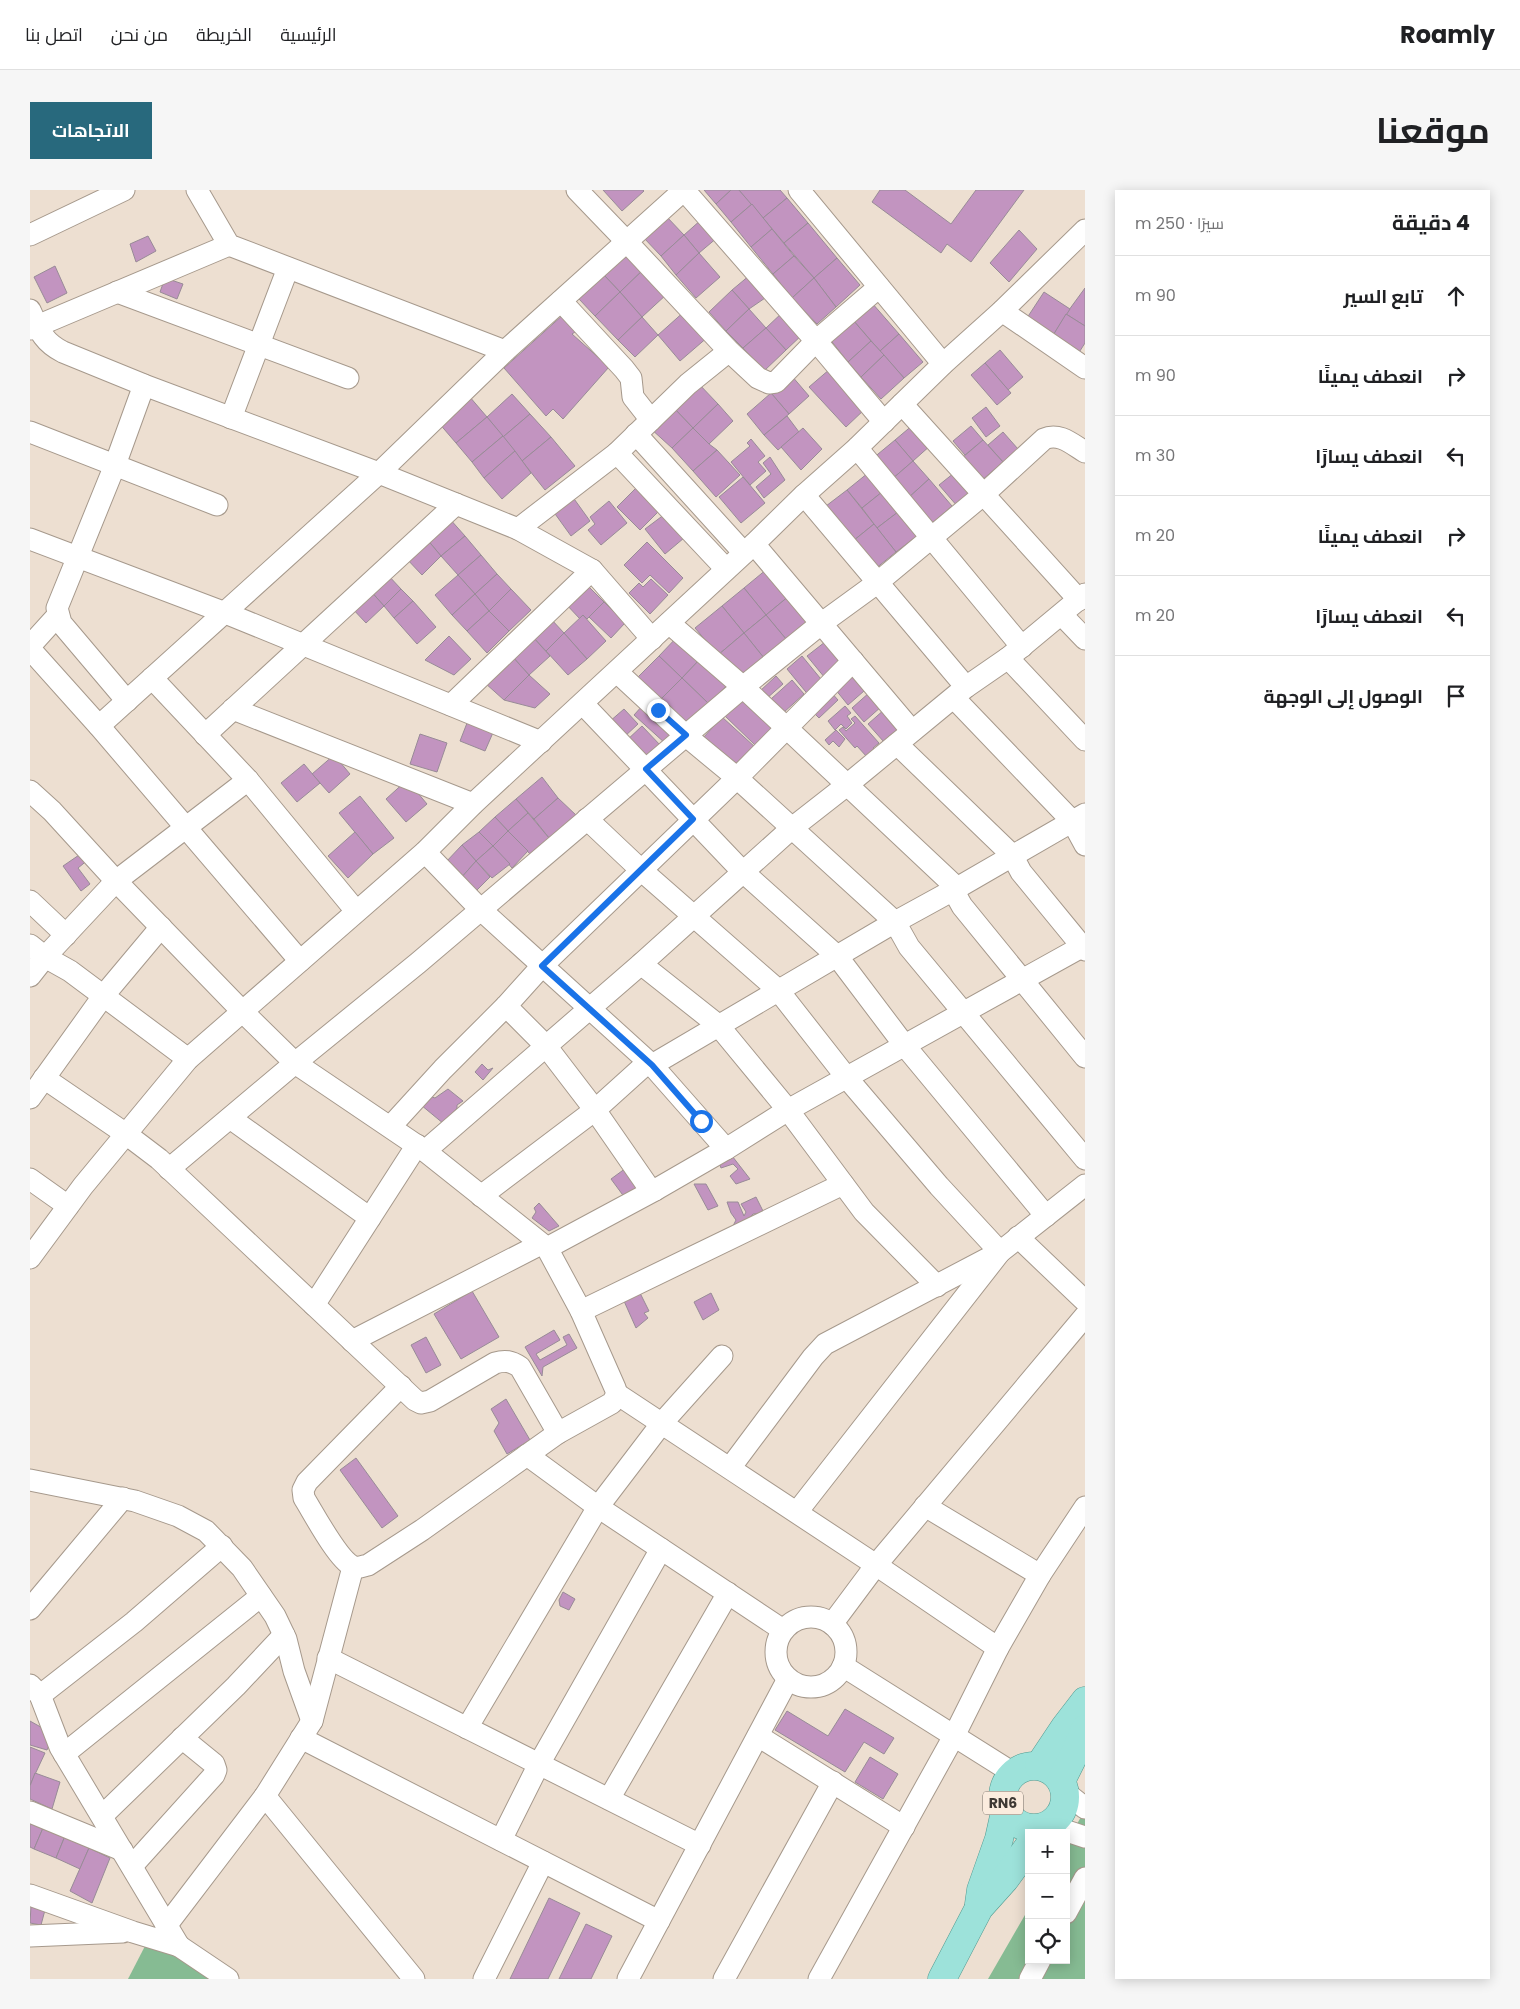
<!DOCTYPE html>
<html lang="ar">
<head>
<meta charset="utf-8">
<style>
  :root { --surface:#fff; --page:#f6f6f6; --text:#202124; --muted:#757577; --line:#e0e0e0; --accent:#28697d }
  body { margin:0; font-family:Poppins,Cairo,sans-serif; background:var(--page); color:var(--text); direction:rtl }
  .controls { position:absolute; right:15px; bottom:15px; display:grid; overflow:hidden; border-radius:0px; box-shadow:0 2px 12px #0003 }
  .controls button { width:45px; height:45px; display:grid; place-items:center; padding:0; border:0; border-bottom:1px solid var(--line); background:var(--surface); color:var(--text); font:25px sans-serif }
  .stop { position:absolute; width:15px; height:15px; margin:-11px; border:4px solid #1a73e8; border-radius:50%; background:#fff }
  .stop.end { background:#1a73e8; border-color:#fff; box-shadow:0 1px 5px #0008 }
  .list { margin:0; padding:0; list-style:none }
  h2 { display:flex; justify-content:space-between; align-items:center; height:65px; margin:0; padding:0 20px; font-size:21px }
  h2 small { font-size:16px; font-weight:400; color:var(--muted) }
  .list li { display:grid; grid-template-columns:32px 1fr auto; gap:15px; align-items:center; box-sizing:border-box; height:80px; padding:0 20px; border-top:1px solid var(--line) }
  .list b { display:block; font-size:19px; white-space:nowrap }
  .list em { font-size:16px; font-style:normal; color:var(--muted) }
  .icon { flex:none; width:28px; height:28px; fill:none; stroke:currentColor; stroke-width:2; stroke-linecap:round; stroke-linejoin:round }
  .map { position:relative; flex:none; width:1055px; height:1789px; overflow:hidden; direction:ltr; border-radius:0px }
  header { display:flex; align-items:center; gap:30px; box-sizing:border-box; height:70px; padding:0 25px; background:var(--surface); border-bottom:1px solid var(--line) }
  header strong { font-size:24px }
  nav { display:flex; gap:28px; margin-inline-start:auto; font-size:18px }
  .intro { display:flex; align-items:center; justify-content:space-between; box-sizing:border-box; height:120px; padding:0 30px }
  h1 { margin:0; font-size:35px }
  .button { padding:12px 22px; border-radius:0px; background:var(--accent); color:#fff; font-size:18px; font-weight:700 }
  main { display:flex; gap:30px; padding:0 30px }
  aside { flex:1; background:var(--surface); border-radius:0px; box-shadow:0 2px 12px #0003 }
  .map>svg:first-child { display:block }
  .forest { fill:#86bb93 }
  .building { fill:#c294c0; stroke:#988b97 }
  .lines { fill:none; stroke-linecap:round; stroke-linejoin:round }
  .minor-casing { stroke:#a6998c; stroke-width:23 }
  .major-casing { stroke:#519a90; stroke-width:29 }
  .minor { stroke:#fff; stroke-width:21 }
  .major { stroke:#9de2da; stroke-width:28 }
  .route { stroke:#1a73e8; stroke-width:6 }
  .labels { text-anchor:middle; stroke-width:4.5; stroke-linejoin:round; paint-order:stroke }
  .shield { fill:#fbecde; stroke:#776f67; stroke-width:1 }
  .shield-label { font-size:14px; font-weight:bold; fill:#3f3934 }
</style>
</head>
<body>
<header>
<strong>Roamly</strong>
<nav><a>الرئيسية</a><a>الخريطة</a><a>من نحن</a><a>اتصل بنا</a></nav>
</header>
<div class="intro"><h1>موقعنا</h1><a class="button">الاتجاهات</a></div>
<main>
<aside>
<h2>4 دقيقة<small>سيرًا · 250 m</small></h2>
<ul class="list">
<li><svg class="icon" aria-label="ahead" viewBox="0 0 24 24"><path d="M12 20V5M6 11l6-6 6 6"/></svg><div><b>تابع السير</b></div><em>90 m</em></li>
<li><svg class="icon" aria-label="right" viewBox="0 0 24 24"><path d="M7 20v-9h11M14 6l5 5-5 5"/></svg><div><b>انعطف يمينًا</b></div><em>90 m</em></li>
<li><svg class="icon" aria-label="left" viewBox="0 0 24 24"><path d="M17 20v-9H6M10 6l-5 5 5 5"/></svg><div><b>انعطف يسارًا</b></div><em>30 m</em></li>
<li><svg class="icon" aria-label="right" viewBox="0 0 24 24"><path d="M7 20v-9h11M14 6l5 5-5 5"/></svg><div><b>انعطف يمينًا</b></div><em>20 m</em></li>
<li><svg class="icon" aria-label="left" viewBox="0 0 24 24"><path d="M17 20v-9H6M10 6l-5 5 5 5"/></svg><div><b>انعطف يسارًا</b></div><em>20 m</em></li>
<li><svg class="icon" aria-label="arrive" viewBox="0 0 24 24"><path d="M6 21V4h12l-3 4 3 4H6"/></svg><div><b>الوصول إلى الوجهة</b></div></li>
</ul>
</aside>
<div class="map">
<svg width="1055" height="1789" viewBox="0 0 1055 1789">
  <rect width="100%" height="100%" fill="#eddfd1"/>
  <!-- forest -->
  <g class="forest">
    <path d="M1055 1620V1789H958L999 1718V1770H1036V1653Z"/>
    <path d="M131 1725 191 1789H98Z"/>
  </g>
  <!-- building -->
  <g class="building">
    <path d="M573 0H613L614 1 592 21Z"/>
    <path d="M674 0H701L686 14Z"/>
    <path d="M701 0H709L722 14 701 32 686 14Z"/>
    <path d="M709 0H750L757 8 733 28Z"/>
    <path d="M850 0H875L921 34 946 0H994L941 72 917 54 911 63 842 12Z"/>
    <path d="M757 8 778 33 754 53 733 28Z"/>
    <path d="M722 14 742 39 721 57 701 32Z"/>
    <path d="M636 26 654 45 631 66 613 47Z"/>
    <path d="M672 29 688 47 669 63 654 45Z"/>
    <path d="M778 33 807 68 784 88 754 53Z"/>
    <path d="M742 39 764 66 743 84 721 57Z"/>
    <path d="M989 40 1007 59 979 92 960 73Z"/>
    <path d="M654 45 669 63 646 85 631 66Z"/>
    <path d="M118 46 126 61 106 72 100 54Z"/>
    <path d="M597 61 614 79 590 102 573 84Z"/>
    <path d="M669 63 690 87 666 108 646 85Z"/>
    <path d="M764 66 784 88 762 108 743 84Z"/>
    <path d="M807 68 830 95 806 117 784 88Z"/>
    <path d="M25 76 37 103 17 113 4 87Z"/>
    <path d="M614 79 637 104 612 127 590 102Z"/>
    <path d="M573 84 590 102 565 126 549 109Z"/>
    <path d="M720 85 738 106 719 119 702 100Z"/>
    <path d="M135 88 153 94 147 109 130 102Z"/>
    <path d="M784 88 806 117 787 134 762 108Z"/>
    <path d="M1055 98V136L1036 124Z"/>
    <path d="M702 100 719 119 696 141 679 122Z"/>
    <path d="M590 102 612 127 588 150 565 126Z"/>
    <path d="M1014 102 1040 119 1022 147 995 131Z"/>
    <path d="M842 113 869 144 850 161 823 130Z"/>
    <path d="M719 119 736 138 713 158 696 141Z"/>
    <path d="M656 120 679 146 650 171 628 145Z"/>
    <path d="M754 121 774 143 756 160 736 138Z"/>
    <path d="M534 124 548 140 542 144 579 177 533 229 523 219 516 226 474 178Z"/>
    <path d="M1036 124 1055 136V153L1048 164 1022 147Z"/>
    <path d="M612 127 628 145 605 167 588 150Z"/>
    <path d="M823 130 841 151 818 172 799 148Z"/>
    <path d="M736 138 756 160 734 181 713 158Z"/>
    <path d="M869 144 893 172 874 188 850 161Z"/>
    <path d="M841 151 854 165 831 187 818 172Z"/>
    <path d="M970 160 993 187 978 200 955 173Z"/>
    <path d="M854 165 874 188 851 209 831 187Z"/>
    <path d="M955 173 981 203 967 215 941 185Z"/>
    <path d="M800 179 836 218 816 237 779 197Z"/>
    <path d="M761 185 779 206 759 224 741 203Z"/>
    <path d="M667 192 688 214 663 238 642 216Z"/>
    <path d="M741 203 759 224 734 245 717 224Z"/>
    <path d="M482 204 500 224 473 247 457 227Z"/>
    <path d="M439 206 457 227 426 253 408 232Z"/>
    <path d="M688 214 703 231 679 254 663 238Z"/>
    <path d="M642 216 663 238 642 258 620 238Z"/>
    <path d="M956 217 970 236 956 247 942 228Z"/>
    <path d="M500 224 521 247 492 271 473 247Z"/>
    <path d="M757 226 769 242 748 260 734 245Z"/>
    <path d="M457 227 473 246 442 272 426 253Z"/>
    <path d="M884 234 901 255 883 271 865 250Z"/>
    <path d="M941 236 953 250 935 265 923 251Z"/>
    <path d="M663 238 679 254 687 260 663 281 642 258Z"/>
    <path d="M773 238 792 259 771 280 751 257Z"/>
    <path d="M973 242 988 259 973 272 958 255Z"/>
    <path d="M473 246 485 261 454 288 442 272Z"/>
    <path d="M521 247 545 276 515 300 492 271Z"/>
    <path d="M721 249 735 266 728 272 736 281 720 295 701 272 720 256 717 253Z"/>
    <path d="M865 250 883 271 861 290 842 269Z"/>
    <path d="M953 250 973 272 951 291 932 268Z"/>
    <path d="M687 260 710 285 686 307 663 281Z"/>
    <path d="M485 261 501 283 472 309 454 288Z"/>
    <path d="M740 267 755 290 734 308 726 297 741 284 733 273Z"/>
    <path d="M883 271 899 289 877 309 861 290Z"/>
    <path d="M838 283 852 302 832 318 817 300Z"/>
    <path d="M924 283 942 305 928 317 909 295Z"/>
    <path d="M713 287 735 313 711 333 689 307Z"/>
    <path d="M899 289 922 316 899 336 877 309Z"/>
    <path d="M609 295 632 318 610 340 587 317Z"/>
    <path d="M817 300 844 334 823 351 796 316Z"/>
    <path d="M852 302 868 322 847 338 832 318Z"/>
    <path d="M542 306 560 331 541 346 523 321Z"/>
    <path d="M579 311 597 333 571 355 558 340 565 334 560 327Z"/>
    <path d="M868 322 887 346 866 362 847 338Z"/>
    <path d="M635 324 654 348 635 364 615 339Z"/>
    <path d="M419 328 435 346 411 366 396 348Z"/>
    <path d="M844 334 866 362 845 379 823 351Z"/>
    <path d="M435 346 451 365 428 385 411 366Z"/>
    <path d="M396 348 411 366 392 385 375 367Z"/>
    <path d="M617 352 653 388 639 403 620 385 612 393 594 375Z"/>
    <path d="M451 365 467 384 445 404 428 385Z"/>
    <path d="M737 379 759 406 736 425 714 398Z"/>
    <path d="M357 384 371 399 354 416 339 399Z"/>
    <path d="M467 384 481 399 459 421 445 404Z"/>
    <path d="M428 385 445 404 422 425 405 405Z"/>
    <path d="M621 389 638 405 620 424 599 403 609 393 613 397Z"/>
    <path d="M555 393 574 412 557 429 553 425 550 429 535 413Z"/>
    <path d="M714 398 736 425 714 443 692 416Z"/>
    <path d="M339 399 354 416 336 433 320 416Z"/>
    <path d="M371 399 383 411 364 428 354 416Z"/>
    <path d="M481 399 501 420 479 441 459 421Z"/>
    <path d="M445 404 459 421 437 441 422 425Z"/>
    <path d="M759 406 779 431 756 449 736 425Z"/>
    <path d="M383 411 406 437 387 454 364 428Z"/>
    <path d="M574 412 595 433 581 448 559 427Z"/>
    <path d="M692 416 714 443 688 465 665 438Z"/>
    <path d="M459 421 479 441 457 463 437 441Z"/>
    <path d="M553 425 576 451 557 469 534 443Z"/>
    <path d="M736 425 756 449 734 468 714 443Z"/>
    <path d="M521 429 534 443 516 461 502 446Z"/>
    <path d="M534 443 557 469 538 485 516 461Z"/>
    <path d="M714 443 734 468 707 489 688 465Z"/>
    <path d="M649 445 672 467 652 488 629 466Z"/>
    <path d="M419 446 441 469 424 485 395 470Z"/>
    <path d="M502 446 520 466 499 485 481 465Z"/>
    <path d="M795 452 813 475 795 488 777 466Z"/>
    <path d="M481 465 499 485 474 510 455 493Z"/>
    <path d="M629 466 652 488 630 510 607 488Z"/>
    <path d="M772 466 795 494 780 507 757 479Z"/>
    <path d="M672 467 699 493 679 514 652 488Z"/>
    <path d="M499 485 520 504 505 518 474 510Z"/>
    <path d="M821 485 834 501 818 515 805 499Z"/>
    <path d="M746 486 753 494 736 509 729 502Z"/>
    <path d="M652 488 679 514 657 537 630 510Z"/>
    <path d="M762 490 774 504 753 523 741 509Z"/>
    <path d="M800 501 808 510 789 528 781 520Z"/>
    <path d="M840 502 852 516 834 532 822 518Z"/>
    <path d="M714 504 746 535 726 556 694 525Z"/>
    <path d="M613 515 644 544 636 554 604 525Z"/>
    <path d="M815 516 821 523 817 526 822 533 816 539 811 534 805 540 798 531Z"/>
    <path d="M594 519 608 534 593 548 579 532Z"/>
    <path d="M855 519 870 538 854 552 838 534Z"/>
    <path d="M825 526 849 553 843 558 845 560 837 567 827 556 825 558 809 540 813 537 816 541 825 533 821 529Z"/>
    <path d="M692 527 725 557 706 578 673 548Z"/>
    <path d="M439 528 465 538 455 561 430 551Z"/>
    <path d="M612 536 631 556 615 571 596 551Z"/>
    <path d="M806 540 815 549 809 557 803 551 799 555 795 550Z"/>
    <path d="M390 544 417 553 407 582 380 574Z"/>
    <path d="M304 565 320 584 299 603 282 584Z"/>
    <path d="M274 574 290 593 267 612 251 593Z"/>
    <path d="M512 587 528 608 504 629 486 609Z"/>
    <path d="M377 590 397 614 376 632 356 609Z"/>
    <path d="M330 606 364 648 343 664 309 623Z"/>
    <path d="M528 608 547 626 519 648 504 629Z"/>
    <path d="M486 609 498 623 478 641 465 627Z"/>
    <path d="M498 623 519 648 501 665 478 641Z"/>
    <path d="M465 627 478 641 463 656 449 642Z"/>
    <path d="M478 641 498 661 482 678 463 656Z"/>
    <path d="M325 642 343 664 318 688 298 666Z"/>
    <path d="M449 642 463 656 446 671 432 655Z"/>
    <path d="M432 655 446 671 431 688 415 673Z"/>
    <path d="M463 656 480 674 462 688 446 671Z"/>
    <path d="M52 663 59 669 48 678 60 694 51 701 33 676Z"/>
    <path d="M446 671 460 687 444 703 431 688Z"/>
    <path d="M452 874 458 880 463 878 453 890 445 882Z"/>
    <path d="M418 899 433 911 427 915V918L414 934 391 915 399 906 405 908Z"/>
    <path d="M699 962 720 989 706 994 700 986 708 979 703 974 691 978 688 970Z"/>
    <path d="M596 978 613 995 595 1008 581 989Z"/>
    <path d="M664 994H676L688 1016 678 1020Z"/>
    <path d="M726 1007 734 1023 723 1024 717 1031 703 1036 706 1030 701 1023 697 1012H708L714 1026 716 1022 711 1014Z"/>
    <path d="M509 1013 529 1036 519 1041 502 1028 506 1022 504 1018Z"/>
    <path d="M442 1101 469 1147 431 1169 404 1124Z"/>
    <path d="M610 1103 619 1121 614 1123 618 1128 606 1138 594 1111Z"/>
    <path d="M681 1103 689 1120 673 1130 664 1112Z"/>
    <path d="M524 1140 530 1150 506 1164 510 1170 537 1155 533 1147 539 1144 547 1158 513 1177 512 1186 495 1157Z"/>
    <path d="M396 1147 411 1175 396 1183 381 1155Z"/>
    <path d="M476 1209 500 1250 477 1264 464 1241 469 1233 461 1219Z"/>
    <path d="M326 1268 368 1326 352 1338 310 1280Z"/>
    <path d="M533 1402 545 1409 539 1420 530 1416 529 1410Z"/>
    <path d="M815 1519 864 1548 854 1564 834 1552 815 1582 745 1540 757 1521 798 1546Z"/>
    <path d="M0 1531 16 1540 22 1549 17 1560 0 1555Z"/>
    <path d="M0 1557 15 1563 0 1595Z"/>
    <path d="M840 1567 868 1584 853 1609 825 1592Z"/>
    <path d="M5 1583 30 1592 22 1619 0 1609V1596Z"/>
    <path d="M0 1632 13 1638 4 1659 0 1657Z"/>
    <path d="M13 1638 35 1646 26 1668 4 1659Z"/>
    <path d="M35 1646 59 1658 50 1679 26 1668Z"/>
    <path d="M59 1658 80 1668 62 1713 40 1701Z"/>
    <path d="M519 1708 550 1723 518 1789H480Z"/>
    <path d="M1 1716 15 1720 11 1735 0 1733Z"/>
    <path d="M556 1734 582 1746 561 1789H529Z"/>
  </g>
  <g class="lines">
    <defs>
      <g id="minor">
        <path d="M167 0 199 55 475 161"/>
        <path d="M547 0 597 52 699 161 728 188 739 193 746 192 786 151 849 97"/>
        <path d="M654 0 786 151 854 232"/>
        <path d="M769 0 913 174"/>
        <path d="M0 45 94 0"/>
        <path d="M87 102 318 188"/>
        <path d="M531 111 594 179 601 188 603 207 621 230"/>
        <path d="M0 120C9 140 13 152 33 162L114 195 349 283 488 339 562 380 622 449"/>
        <path d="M972 121 1055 178"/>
        <path d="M0 139 199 55"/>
        <path d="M872 214 1049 410"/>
        <path d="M201 228 258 78"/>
        <path d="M0 242 187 315"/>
        <path d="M606 244 714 363"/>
        <path d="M827 258 992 457"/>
        <path d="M587 263 696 379"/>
        <path d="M774 305 936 497"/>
        <path d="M488 339 587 263 658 194 699 161"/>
        <path d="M0 349 193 422 511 552"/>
        <path d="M724 354 882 541"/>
        <path d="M1032 425 1055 449"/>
        <path d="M639 433 713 497 927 698V707L932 716 1055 867"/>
        <path d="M0 456 28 425"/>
        <path d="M0 459 69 536 270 771"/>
        <path d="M978 468 1055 550"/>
        <path d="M587 482 655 545 707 588 865 732 879 757 1055 969"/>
        <path d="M122 488 218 590 326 721"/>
        <path d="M924 508 1042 631 1055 655"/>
        <path d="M97 511 31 433 27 418 85 275 114 195"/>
        <path d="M553 514 712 681 807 766 875 856 1016 1026"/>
        <path d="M421 515 562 380"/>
        <path d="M203 519 443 614"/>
        <path d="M69 536 349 283 475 161 654 0"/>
        <path d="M175 545 426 314"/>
        <path d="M867 554 982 665 991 682 1055 760"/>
        <path d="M0 601 22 621 86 691 213 822 265 873 395 961 517 1058 625 1000 696 959 758 920 1055 755"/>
        <path d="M557 629 611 680 748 800 817 888 909 996 970 1062 767 1322"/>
        <path d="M395 662 450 719 622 875 696 959"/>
        <path d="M0 711 36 745"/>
        <path d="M0 755 15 767 40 781 158 869"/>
        <path d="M611 774 688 835 758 920 834 1022 907 1096"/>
        <path d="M0 786 15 767 86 691 218 590"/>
        <path d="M476 816 516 856 565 920 619 998 625 1000"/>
        <path d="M14 888 96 944 129 969 385 1210 391 1213 400 1211 465 1173C475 1170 481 1171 490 1177L528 1243"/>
        <path d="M0 908 74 805 131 737"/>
        <path d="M200 928 340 1028"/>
        <path d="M361 936 413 879 476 816 512 776 707 588 823 471"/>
        <path d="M395 961 611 774 762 638 817 595 936 497 978 468 1055 404"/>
        <path d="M139 979 265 873 388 773 713 497 792 433 847 393 954 304 1014 249C1029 242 1042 254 1055 262"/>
        <path d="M0 989 38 1016"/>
        <path d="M451 1006 565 920 616 874 622 875 865 732 927 698 1055 624"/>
        <path d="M988 1047 1055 1111"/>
        <path d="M0 1068 53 996 158 869 395 662 443 614 724 354 774 305 827 258 913 174 972 121 1055 40"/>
        <path d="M284 1115 387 955"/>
        <path d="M551 1121 813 994"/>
        <path d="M322 1151 511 1054"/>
        <path d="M371 1196 277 1292 273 1300 274 1308C284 1324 307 1368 322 1376 327 1379 333 1376 338 1375L392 1340 528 1243 582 1213 587 1204 585 1198 551 1121 517 1058"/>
        <path d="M587 1204 846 1375 968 1458"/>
        <path d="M497 1265 568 1317 753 1440"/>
        <path d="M700 1278 783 1167 795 1154 970 1062 1055 995"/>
        <path d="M0 1290 105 1311 148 1326 176 1341 212 1378 245 1426 256 1449 264 1481 282 1531"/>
        <path d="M895 1316 1010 1385"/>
        <path d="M0 1419 93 1308"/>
        <circle cx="781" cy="1462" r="35"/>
        <path d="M802 1434 846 1375 1055 1126"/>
        <path d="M298 1468 670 1655"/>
        <path d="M813 1476 983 1583"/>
        <path d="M0 1495 10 1505 17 1500 104 1432 192 1356"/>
        <path d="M10 1505 30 1557 149 1756"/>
        <path d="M437 1538 568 1317 632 1233 692 1166"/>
        <path d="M728 1546 874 1637"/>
        <path d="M271 1548 629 1731"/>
        <path d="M34 1564 231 1406"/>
        <path d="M1035 1602 1055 1618"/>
        <path d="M235 1606 384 1789"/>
        <path d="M579 1609 698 1403"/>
        <path d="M0 1622 92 1660"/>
        <path d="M72 1626 206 1496 254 1445"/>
        <path d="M1019 1635 1055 1647"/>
        <path d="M471 1650 509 1574 631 1359"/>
        <path d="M102 1676 184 1585 186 1580 184 1574 152 1548"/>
        <path d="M0 1705 103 1742 149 1756 198 1789"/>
        <path d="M1036 1723 1055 1688"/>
        <path d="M136 1736 235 1606 282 1531 323 1377"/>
        <path d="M0 1746 93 1742"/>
        <path d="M454 1789 513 1672"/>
        <path d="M598 1789 758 1489"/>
        <path d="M694 1789 803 1592"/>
        <path d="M789 1789 924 1546 968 1458 1010 1385 1055 1317"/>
        <path d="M1000 1789 1010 1770"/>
      </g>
      <g id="major">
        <circle cx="1004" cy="1607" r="31"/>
        <path d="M1009 1576 1035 1537 1055 1511"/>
        <path d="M1031 1591 1045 1563 1055 1539"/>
        <path d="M949 1714 951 1700 969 1649 975 1622"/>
        <path d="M912 1789 949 1718 975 1689 999 1656"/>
      </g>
    </defs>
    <!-- minor casing -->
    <use href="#minor" class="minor-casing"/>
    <!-- major casing -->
    <use href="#major" class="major-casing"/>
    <!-- minor -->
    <use href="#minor" class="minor"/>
    <!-- major -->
    <use href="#major" class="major"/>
  </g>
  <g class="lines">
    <!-- route -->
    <path class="route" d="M628 520 656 545 616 579 663 629 512 776 622 875 671 931"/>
  </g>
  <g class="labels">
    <!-- shield labels -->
    <rect class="shield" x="953" y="1601.5" width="40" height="23" rx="4"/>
    <g class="shield-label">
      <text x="973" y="1618">RN6</text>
    </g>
  </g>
</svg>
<div class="controls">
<button>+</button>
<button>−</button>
<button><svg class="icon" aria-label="locate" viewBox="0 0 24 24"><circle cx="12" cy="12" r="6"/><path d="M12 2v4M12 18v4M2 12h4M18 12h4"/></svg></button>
</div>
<div class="stop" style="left:671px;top:931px"></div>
<div class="stop end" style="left:628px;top:520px"></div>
</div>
</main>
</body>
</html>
